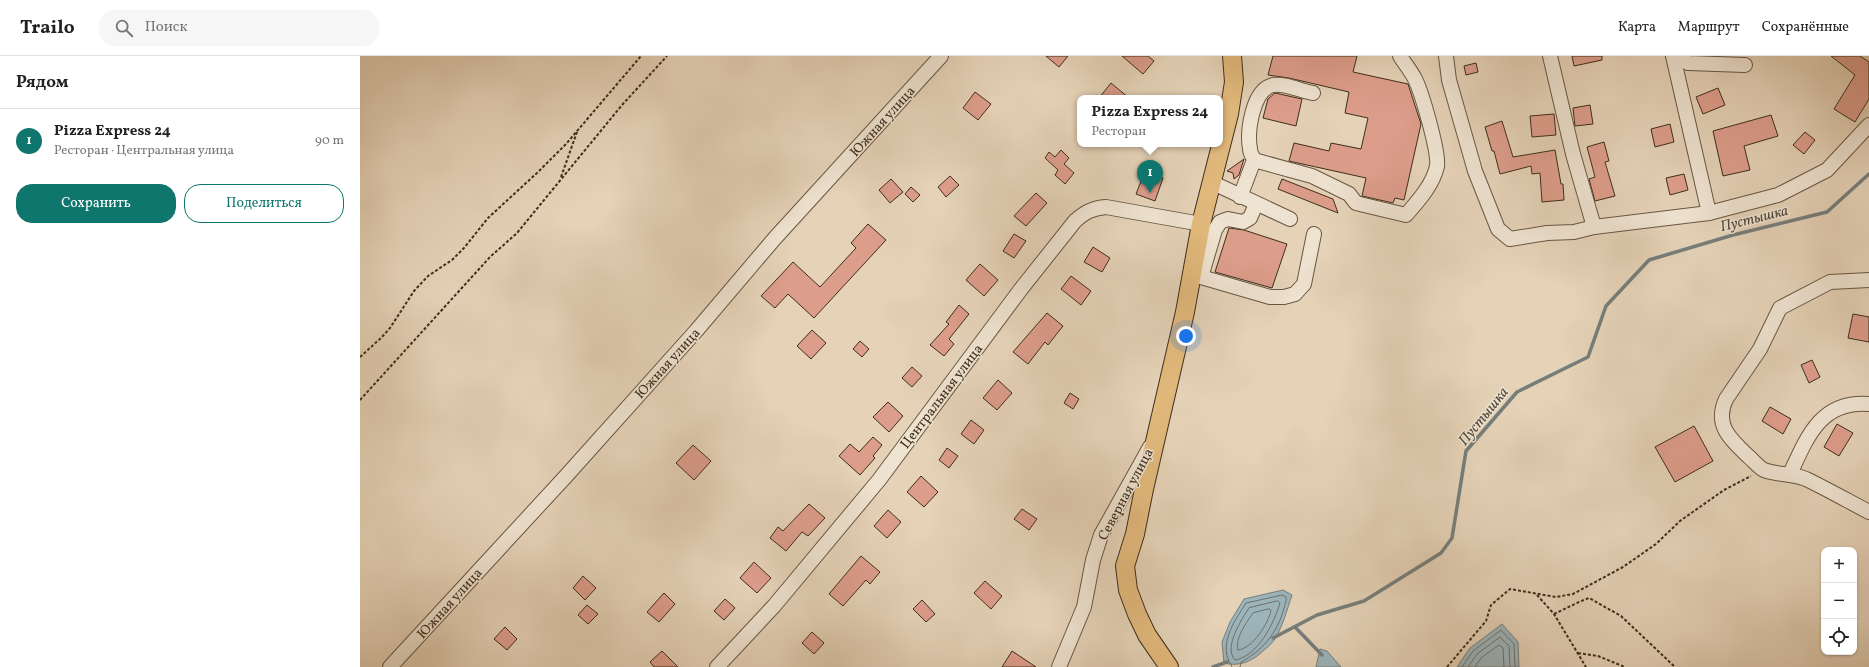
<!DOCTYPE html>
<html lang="ru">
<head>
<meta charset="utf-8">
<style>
  :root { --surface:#fff; --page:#f6f6f6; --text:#222; --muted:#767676; --line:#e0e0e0; --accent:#0f766e }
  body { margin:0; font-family:Vollkorn,serif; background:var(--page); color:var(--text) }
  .controls { position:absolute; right:12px; bottom:12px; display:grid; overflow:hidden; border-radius:8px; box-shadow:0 1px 3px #0004 }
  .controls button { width:36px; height:36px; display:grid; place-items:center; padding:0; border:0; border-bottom:1px solid var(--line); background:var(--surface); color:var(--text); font:20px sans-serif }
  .you { position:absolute; left:826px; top:280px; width:14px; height:14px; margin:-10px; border:3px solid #fff; border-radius:50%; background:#1a73e8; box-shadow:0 0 0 6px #1a73e833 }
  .badge { display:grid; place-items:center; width:26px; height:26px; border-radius:50%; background:var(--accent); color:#fff; font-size:13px; font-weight:700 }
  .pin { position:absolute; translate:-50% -33px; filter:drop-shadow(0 1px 2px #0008) }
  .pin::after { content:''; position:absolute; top:21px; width:14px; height:12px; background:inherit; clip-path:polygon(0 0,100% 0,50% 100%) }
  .popup { position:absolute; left:717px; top:39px; width:146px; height:52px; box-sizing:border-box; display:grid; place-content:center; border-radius:8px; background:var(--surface); filter:drop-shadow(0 1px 3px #0005); font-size:13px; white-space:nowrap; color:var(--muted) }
  .popup b { font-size:15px; color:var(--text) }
  .popup::after { content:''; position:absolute; left:50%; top:100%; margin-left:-8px; border:8px solid transparent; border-top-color:var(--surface) }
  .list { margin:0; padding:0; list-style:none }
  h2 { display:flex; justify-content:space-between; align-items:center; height:52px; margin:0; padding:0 16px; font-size:17px }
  h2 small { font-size:13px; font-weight:400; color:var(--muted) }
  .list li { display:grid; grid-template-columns:26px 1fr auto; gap:12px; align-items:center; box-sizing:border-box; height:64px; padding:0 16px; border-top:1px solid var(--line) }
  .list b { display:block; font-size:15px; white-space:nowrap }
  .list p { margin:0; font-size:13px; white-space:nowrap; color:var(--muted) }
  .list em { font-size:13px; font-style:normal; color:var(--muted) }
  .actions { display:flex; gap:8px; padding:12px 16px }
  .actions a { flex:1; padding:9px 0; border:1px solid var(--accent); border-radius:16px; text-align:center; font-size:14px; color:var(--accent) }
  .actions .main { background:var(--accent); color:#fff }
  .icon { flex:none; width:22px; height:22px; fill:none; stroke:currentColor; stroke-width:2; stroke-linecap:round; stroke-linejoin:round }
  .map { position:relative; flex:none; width:1509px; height:611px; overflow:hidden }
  header { display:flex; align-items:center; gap:24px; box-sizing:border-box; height:56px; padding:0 20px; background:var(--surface); border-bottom:1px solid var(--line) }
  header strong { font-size:19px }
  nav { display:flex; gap:22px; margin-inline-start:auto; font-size:14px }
  .search { width:280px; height:36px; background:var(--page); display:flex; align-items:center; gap:10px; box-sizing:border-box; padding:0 14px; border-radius:16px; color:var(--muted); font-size:15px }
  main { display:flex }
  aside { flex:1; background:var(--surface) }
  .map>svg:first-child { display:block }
  .water { fill:#9cb4bb; stroke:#767e7b }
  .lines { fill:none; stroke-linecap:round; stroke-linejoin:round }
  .shore { stroke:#6d716c; stroke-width:1 }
  .stream { stroke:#767e7b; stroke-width:3.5 }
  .building { fill:#dd9d8b; stroke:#3e2e1c }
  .minor-casing { stroke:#685743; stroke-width:16 }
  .major-casing { stroke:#3e2e1c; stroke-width:20 }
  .path { stroke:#3e2e1c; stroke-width:2; stroke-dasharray:3 2; stroke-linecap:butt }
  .minor { stroke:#eee2d0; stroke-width:14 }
  .major { stroke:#e2b97c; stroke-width:18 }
  .labels { text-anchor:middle; stroke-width:3; stroke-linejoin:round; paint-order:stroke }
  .street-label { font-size:14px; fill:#3e2e1c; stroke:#eee2d0 }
  .water-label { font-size:15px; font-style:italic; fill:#51493c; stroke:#eee2d0 }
</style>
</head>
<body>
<header>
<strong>Trailo</strong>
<div class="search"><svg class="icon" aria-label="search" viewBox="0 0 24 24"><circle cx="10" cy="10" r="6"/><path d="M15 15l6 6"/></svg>Поиск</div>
<nav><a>Карта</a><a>Маршрут</a><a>Сохранённые</a></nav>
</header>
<main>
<aside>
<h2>Рядом<small></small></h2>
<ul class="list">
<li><span class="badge">1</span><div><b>Pizza Express 24</b><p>Ресторан · Центральная улица</p></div><em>90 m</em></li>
</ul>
<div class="actions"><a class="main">Сохранить</a><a>Поделиться</a></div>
</aside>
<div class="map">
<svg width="1509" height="611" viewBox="0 0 1509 611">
  <rect width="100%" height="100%" fill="#e5d2b7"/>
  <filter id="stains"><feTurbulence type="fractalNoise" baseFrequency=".005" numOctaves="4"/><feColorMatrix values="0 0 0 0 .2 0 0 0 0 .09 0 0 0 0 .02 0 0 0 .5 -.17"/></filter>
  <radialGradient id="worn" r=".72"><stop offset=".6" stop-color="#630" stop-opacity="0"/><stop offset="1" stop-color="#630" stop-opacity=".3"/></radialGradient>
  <!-- water -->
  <g class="water">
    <path d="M923 534 932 539C927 554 923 569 915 583 912 587 908 591 904 594 893 605 880 611 864 607L862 586 870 566 884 543Z"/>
    <path d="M1142 568 1158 586 1159 611H1097L1110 592Z"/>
    <path d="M960 593 967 595 981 611H956Z"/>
  </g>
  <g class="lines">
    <!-- shore -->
    <g class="shore">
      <path d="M918 545 920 547C914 567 898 600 875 604 863 591 882 563 889 552Z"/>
      <path d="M909 553 911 554C909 567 892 593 878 594 875 582 886 567 893 557Z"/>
      <path d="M872 611C871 607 869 607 868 603 861 583 876 563 886 547L922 539 926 541C927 545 924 551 923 556 916 578 902 595 881 606L880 611"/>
      <path d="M1102 611 1113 595 1141 574 1154 588 1155 611"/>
      <path d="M1108 611 1117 598 1140 581 1149 590 1150 611"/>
      <path d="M1115 611 1121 602 1139 589 1143 592 1144 611"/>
    </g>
    <!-- stream -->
    <g class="stream">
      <path d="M935 571 962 599"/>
      <path d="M913 582 957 559 1004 545 1081 497 1092 482 1106 395 1157 336 1228 301 1246 250 1289 204 1373 179 1467 156 1509 118"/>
      <path d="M853 611 867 606"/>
    </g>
  </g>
  <!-- building -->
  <g class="building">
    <path d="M686 0H708L699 11Z"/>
    <path d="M762 0H788L794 5 783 18Z"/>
    <path d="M913 0H997L993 16 1048 28 1061 68 1044 144 1035 142 1033 147 1002 140 1006 122 929 105 934 87 969 95 971 87 1001 93 1008 62 985 57 989 36 929 22 908 19Z"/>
    <path d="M1212 0H1242V4L1214 10Z"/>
    <path d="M1471 0H1500L1509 6V43L1495 66 1474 53 1495 19Z"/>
    <path d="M1116 7 1118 16 1106 19 1104 10Z"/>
    <path d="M751 27 769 42H739Z"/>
    <path d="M1358 32 1365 49 1343 58 1336 41Z"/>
    <path d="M615 36 631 48 618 64 603 52Z"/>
    <path d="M915 37 942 43 936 70 903 62 908 43Z"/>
    <path d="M1230 49 1233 68 1215 70 1213 52Z"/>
    <path d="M1194 58 1196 79 1172 81 1170 60Z"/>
    <path d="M1411 59 1418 80 1384 90 1390 114 1363 120 1353 75Z"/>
    <path d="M1142 65 1153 101 1195 94 1201 128H1203L1204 144 1182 146 1180 117 1172 118 1171 110 1140 118 1134 95H1132L1125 71Z"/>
    <path d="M1310 68 1314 86 1295 91 1291 73Z"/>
    <path d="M1445 76 1455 84 1444 98 1433 89Z"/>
    <path d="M1244 86 1249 105 1245 106 1255 140 1235 145 1229 123 1235 121 1227 91Z"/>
    <path d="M701 94 709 102 704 108 714 117 705 128 695 119 698 114 685 102 689 96 695 101Z"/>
    <path d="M884 103 879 119 874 123 873 117 867 115Z"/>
    <path d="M785 115 803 122 795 145 776 138Z"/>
    <path d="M1324 118 1328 134 1310 139 1306 122Z"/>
    <path d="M590 120 599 129 586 141 578 131Z"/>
    <path d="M531 123 543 136 530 147 519 134Z"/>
    <path d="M922 123 973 143 978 157 918 133Z"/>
    <path d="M551 131 560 139 553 146 545 138Z"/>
    <path d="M676 137 687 147 666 170 654 160Z"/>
    <path d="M508 168 526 184 454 262 428 238 415 252 401 240 433 206 460 231 496 192 491 187Z"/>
    <path d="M869 172 884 174 927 188 912 232 855 216Z"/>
    <path d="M654 178 666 185 654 202 643 195Z"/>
    <path d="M733 191 750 202 742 216 724 206Z"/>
    <path d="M620 208 638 224 624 240 606 224Z"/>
    <path d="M711 220 731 235 721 249 701 233Z"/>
    <path d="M599 249 609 258 589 283 594 288 584 300 570 289 589 268 586 266Z"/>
    <path d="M687 257 703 270 688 289 685 286 668 308 653 296Z"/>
    <path d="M1493 258 1509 261V286L1488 282Z"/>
    <path d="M452 274 466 287 451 303 437 290Z"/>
    <path d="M500 285 509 293 502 301 493 293Z"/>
    <path d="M1452 304 1460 321 1449 327 1441 309Z"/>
    <path d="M552 311 562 320 552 331 542 322Z"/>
    <path d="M638 324 652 337 637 354 623 342Z"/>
    <path d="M710 337 719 343 713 353 704 347Z"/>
    <path d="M528 346 543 360 529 376 513 361Z"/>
    <path d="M1410 351 1431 363 1423 378 1402 365Z"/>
    <path d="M611 364 624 374 614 388 601 378Z"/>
    <path d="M1477 368 1493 377 1479 400 1464 391Z"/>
    <path d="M1334 370 1353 405 1315 426 1295 391Z"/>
    <path d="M513 381 522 389 513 400 515 402 500 419 479 400 490 388 499 396Z"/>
    <path d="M333 389 351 405 334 424 316 407Z"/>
    <path d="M587 392 598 400 589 412 579 404Z"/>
    <path d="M561 420 578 436 564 451 547 436Z"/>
    <path d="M449 448 465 462 448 480 442 476 426 495 410 482 418 471 423 475Z"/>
    <path d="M662 453 677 463 669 474 654 463Z"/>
    <path d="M528 454 541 466 527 482 514 470Z"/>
    <path d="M501 500 520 516 510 528 506 524 483 550 469 538Z"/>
    <path d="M394 506 411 522 397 537 380 522Z"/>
    <path d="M223 520 236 532 225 544 213 532Z"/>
    <path d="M625 525 642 540 631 553 614 537Z"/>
    <path d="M304 537 315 548 299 566 287 556Z"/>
    <path d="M365 543 375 552 364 564 354 555Z"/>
    <path d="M562 544 575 558 566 566 553 553Z"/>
    <path d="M227 549 238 558 228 568 218 559Z"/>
    <path d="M145 571 157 583 147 594 134 583Z"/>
    <path d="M452 576 464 587 454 598 442 587Z"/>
    <path d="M302 595 318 611H294L290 606Z"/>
    <path d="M652 595 676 611H642Z"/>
  </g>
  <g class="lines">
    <defs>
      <g id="minor">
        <path d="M1086 0 1089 24 1115 115 1138 173 1150 183 1187 177 1214 176 1234 171 1349 157 1418 139 1467 114 1509 69"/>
        <path d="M1190 0 1213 98 1234 171"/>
        <path d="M1313 0 1349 157"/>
        <path d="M1317 0 1328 7 1385 9"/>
        <path d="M894 104 952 120 989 138 996 147 1004 149 1046 159C1058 145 1073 129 1077 110 1079 96 1062 37 1055 23 1051 15 1045 8 1040 0"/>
        <path d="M851 126 930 163"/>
        <path d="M880 141 894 104C893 101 890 97 890 93 887 76 892 34 913 29 925 27 941 35 953 37"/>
        <path d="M832 217 841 221 910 241H924L935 238 944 228 954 178"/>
        <path d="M841 221 855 174 860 166 868 163 883 166 890 162 896 148"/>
        <path d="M1509 224 1470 226 1420 252 1400 293 1366 343C1354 369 1370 383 1388 400 1393 404 1399 412 1404 414 1416 419 1432 417 1446 423 1467 433 1488 445 1509 456"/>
        <path d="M1430 418C1447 381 1461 344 1509 348"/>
        <path d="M30 611 207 419 336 275 415 182 581 0"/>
        <path d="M357 611 414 550 519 424 661 233 715 165C725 156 733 152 746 151L841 168"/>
        <path d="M699 611 724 551 733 504 741 479 790 391"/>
      </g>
      <path id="major" d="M809 611 787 579 777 558 768 534 765 510 775 478 784 433 825 256 841 168 869 58 874 26 872 0"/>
    </defs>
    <!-- minor casing -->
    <use href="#minor" class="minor-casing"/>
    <!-- major casing -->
    <use href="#major" class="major-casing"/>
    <!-- path -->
    <g class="path">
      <path d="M201 121 217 76"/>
      <path d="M0 301 21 282 30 272 54 235 68 220 92 204 104 192 128 162 178 116 206 88 281 0"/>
      <path d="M0 344 130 201 157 177 262 49 307 0"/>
      <path d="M1177 539 1194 558 1226 611"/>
      <path d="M1194 558 1219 546 1229 542 1261 560 1315 611"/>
      <path d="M1218 597 1238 600 1265 611"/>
      <path d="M1087 611 1126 565 1131 549 1150 533 1196 541 1213 538 1263 511 1296 488 1320 465 1364 434 1391 420"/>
    </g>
    <!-- minor -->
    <use href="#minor" class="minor"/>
    <!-- major -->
    <use href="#major" class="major"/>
  </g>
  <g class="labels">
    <!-- street labels -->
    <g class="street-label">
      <text transform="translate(522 65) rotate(-48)" y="5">Южная улица</text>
      <text transform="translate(307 307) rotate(-48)" y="5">Южная улица</text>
      <text transform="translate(581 340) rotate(-53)" y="5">Центральная улица</text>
      <text transform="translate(765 438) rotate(-62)" y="5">Северная улица</text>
      <text transform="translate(89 547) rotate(-48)" y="5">Южная улица</text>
    </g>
    <!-- water labels -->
    <g class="water-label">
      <text transform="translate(1394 162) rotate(-14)" y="5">Пустышка</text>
      <text transform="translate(1123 360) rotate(-51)" y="5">Пустышка</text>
    </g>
  </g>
  <rect width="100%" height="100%" filter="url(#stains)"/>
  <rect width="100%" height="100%" fill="url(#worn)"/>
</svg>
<div class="controls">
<button>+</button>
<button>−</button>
<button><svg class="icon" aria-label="locate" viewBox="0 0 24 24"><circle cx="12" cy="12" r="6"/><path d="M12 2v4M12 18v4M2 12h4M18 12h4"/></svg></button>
</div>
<div class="you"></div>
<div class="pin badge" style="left:790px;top:137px">1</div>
<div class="popup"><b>Pizza Express 24</b>Ресторан</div>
</div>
</main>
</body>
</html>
